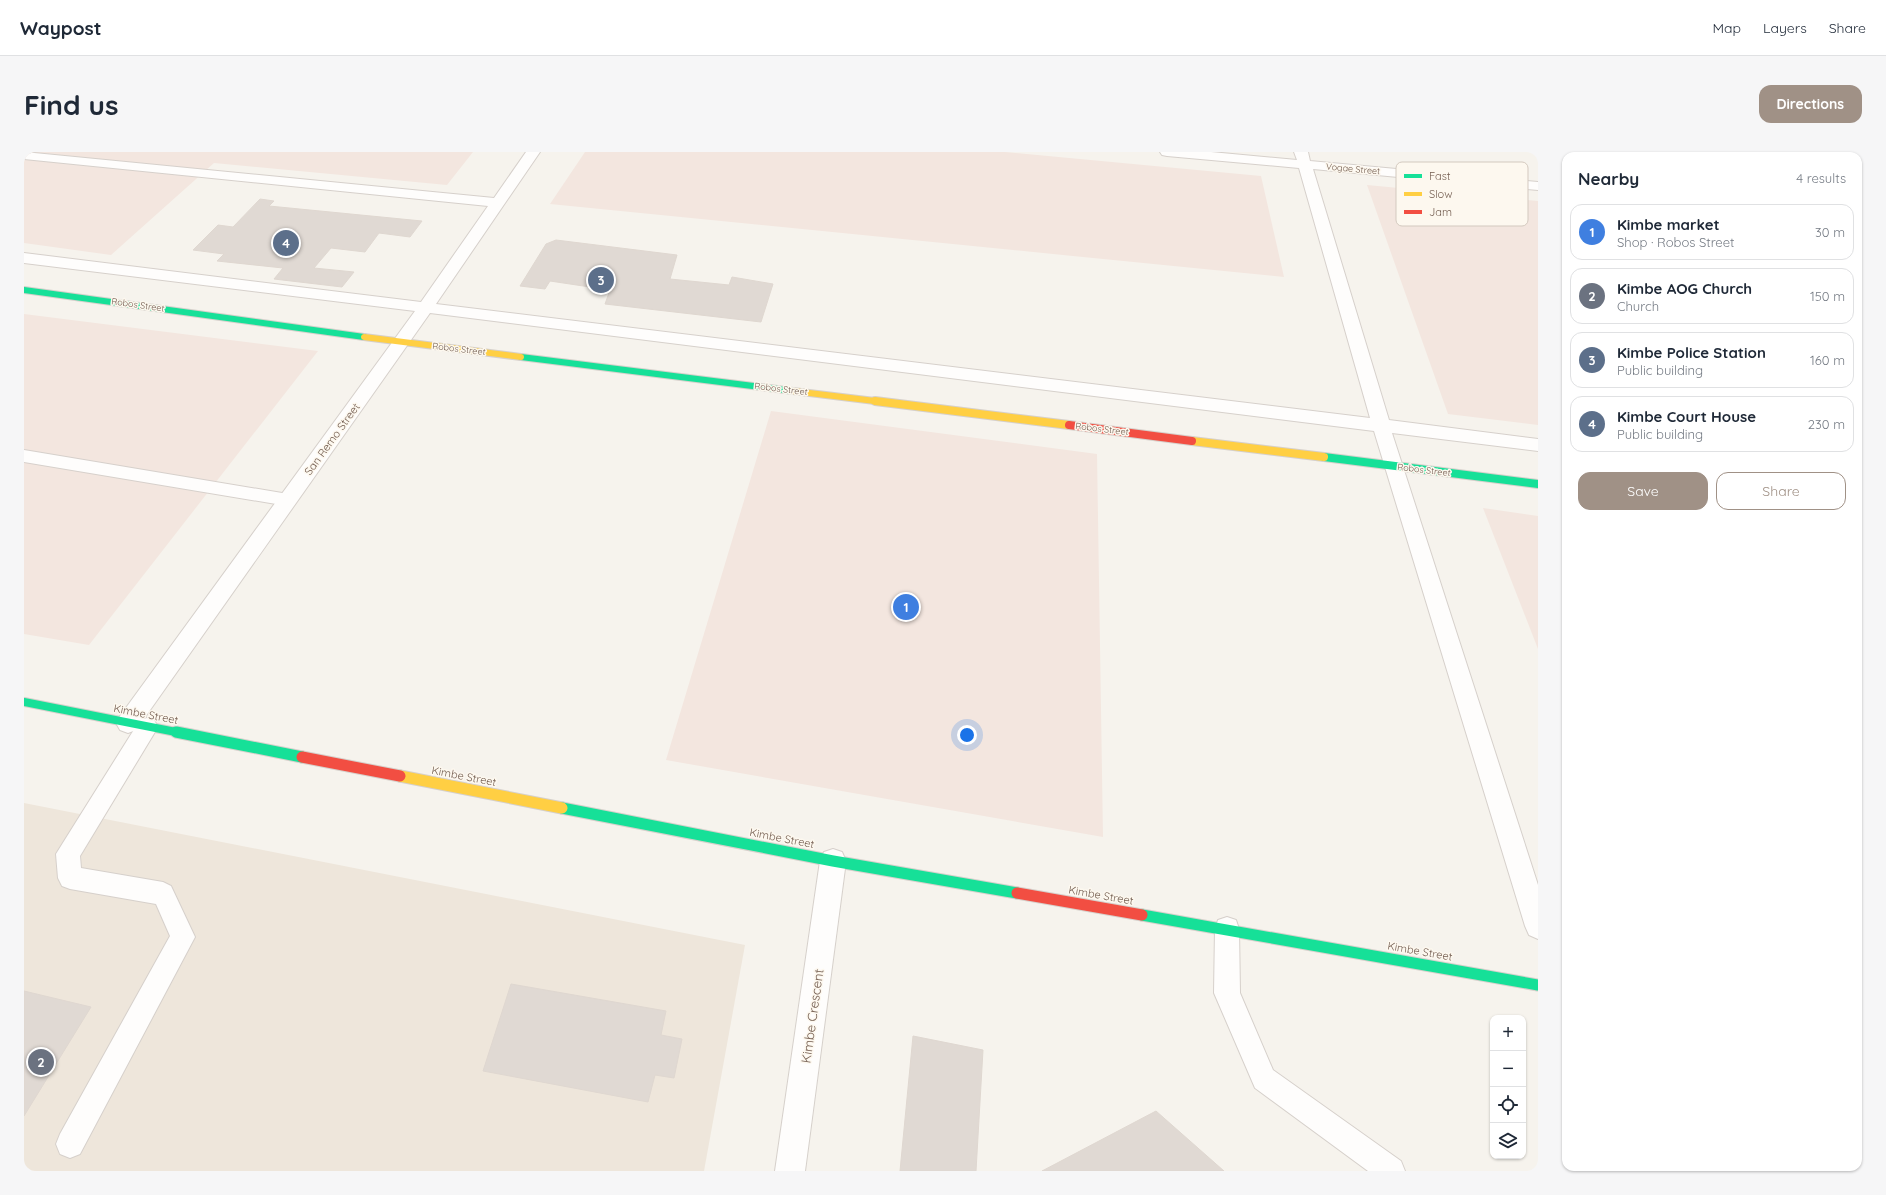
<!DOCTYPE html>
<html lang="en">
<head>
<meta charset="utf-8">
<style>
  :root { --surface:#fff; --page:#f6f6f7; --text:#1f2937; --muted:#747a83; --line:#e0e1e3; --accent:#a09186 }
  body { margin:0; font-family:Quicksand,sans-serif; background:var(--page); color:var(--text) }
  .controls { position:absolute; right:12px; bottom:12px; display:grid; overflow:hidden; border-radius:8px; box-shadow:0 1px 3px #0004 }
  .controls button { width:36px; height:36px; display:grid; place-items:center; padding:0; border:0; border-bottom:1px solid var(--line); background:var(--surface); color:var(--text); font:20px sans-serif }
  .you { position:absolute; left:943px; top:583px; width:14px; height:14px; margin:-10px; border:3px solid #fff; border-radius:50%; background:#1a73e8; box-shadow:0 0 0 6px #1a73e833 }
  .badge { display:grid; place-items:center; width:26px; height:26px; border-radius:50%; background:var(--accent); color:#fff; font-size:13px; font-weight:700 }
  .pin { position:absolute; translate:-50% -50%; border:2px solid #fff; box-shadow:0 1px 4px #0006 }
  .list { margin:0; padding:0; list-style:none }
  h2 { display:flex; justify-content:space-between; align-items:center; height:52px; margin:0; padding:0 16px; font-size:17px }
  h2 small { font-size:13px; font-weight:400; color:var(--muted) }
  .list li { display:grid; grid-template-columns:26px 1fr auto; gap:12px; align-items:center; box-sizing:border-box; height:56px; margin:0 8px 8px; padding:0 8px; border:1px solid var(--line); border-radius:12px }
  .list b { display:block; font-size:15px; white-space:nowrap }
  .list p { margin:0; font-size:13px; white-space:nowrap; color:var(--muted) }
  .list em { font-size:13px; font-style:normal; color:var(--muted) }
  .actions { display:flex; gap:8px; padding:12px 16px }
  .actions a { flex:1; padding:9px 0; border:1px solid var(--accent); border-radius:12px; text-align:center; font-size:14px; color:var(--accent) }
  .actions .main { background:var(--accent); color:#fff }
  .icon { flex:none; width:22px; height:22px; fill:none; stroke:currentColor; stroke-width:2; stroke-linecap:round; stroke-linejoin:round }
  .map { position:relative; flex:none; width:1514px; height:1019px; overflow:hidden; border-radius:12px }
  header { display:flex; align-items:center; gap:24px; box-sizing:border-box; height:56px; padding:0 20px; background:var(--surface); border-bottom:1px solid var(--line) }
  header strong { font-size:19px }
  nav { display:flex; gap:22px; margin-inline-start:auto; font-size:14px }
  .intro { display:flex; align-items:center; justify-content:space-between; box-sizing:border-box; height:96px; padding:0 24px }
  h1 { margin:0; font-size:28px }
  .button { padding:10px 18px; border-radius:12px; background:var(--accent); color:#fff; font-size:14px; font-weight:700 }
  main { display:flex; gap:24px; padding:0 24px }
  aside { flex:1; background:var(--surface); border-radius:12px; box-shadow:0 1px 3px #0004 }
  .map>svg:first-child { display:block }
  .residential { fill:#eee6db }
  .commercial { fill:#f3e6df }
  .building { fill:#e0d9d3; stroke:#dfd7d0 }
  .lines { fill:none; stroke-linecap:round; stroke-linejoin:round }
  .lane-casing { stroke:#d6d0cb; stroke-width:2 }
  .street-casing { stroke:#d6d0cb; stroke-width:2 }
  .fast-far2-casing { stroke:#d6d0cb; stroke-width:8 }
  .fast-far1-casing { stroke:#d6d0cb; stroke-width:10 }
  .fast-casing { stroke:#d6d0cb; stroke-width:13 }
  .slow-far2-casing { stroke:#d6d0cb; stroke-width:8 }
  .slow-far1-casing { stroke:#d6d0cb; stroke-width:10 }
  .slow-casing { stroke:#d6d0cb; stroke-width:13 }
  .jam-far1-casing { stroke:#d6d0cb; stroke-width:10 }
  .jam-casing { stroke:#d6d0cb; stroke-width:13 }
  .lane { fill:#fefdfc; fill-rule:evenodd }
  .street { fill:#fefdfc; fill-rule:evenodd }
  .fast-far2 { stroke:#16e098; stroke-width:6 }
  .fast-far1 { stroke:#16e098; stroke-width:8 }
  .fast { stroke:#16e098; stroke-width:11 }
  .slow-far2 { stroke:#ffcf43; stroke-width:6 }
  .slow-far1 { stroke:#ffcf43; stroke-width:8 }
  .slow { stroke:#ffcf43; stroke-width:11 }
  .jam-far1 { stroke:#f24e42; stroke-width:8 }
  .jam { stroke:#f24e42; stroke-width:11 }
  .labels { text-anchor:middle; stroke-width:3; stroke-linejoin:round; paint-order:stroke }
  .far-street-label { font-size:9px; fill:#725c4f; stroke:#fdf8ef }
  .street-label { font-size:11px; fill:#725c4f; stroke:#fdf8ef }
  .near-street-label { font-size:13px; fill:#725c4f; stroke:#fdf8ef }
  .key { fill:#fdf8ef; stroke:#d3c9bf; stroke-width:1 }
  .key-label { font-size:11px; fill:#725c4f }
</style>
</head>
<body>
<header>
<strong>Waypost</strong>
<nav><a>Map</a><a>Layers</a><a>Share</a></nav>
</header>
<div class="intro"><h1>Find us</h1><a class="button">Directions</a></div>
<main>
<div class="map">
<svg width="1514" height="1019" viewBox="0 0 1514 1019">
  <rect width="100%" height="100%" fill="#f6f3ed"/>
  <!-- residential -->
  <path class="residential" d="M0 651 721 793 680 1019H0Z"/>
  <!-- commercial -->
  <g class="commercial">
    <path d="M0 0H449L423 33 190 11 87 103 0 91Z"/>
    <path d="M561 0H981L1237 24 1260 125 526 52Z"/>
    <path d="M1343 33 1514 49V273L1424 262Z"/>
    <path d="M0 162 294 199 65 493 0 482Z"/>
    <path d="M747 259 1073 302 1079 685 642 608Z"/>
    <path d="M1459 356 1514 364V497Z"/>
  </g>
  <!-- building -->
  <g class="building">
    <path d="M236 47 250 49 245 54 398 69 386 85 355 81 341 100 307 96 290 116 330 120 318 135 250 127 259 116 193 109 200 102 169 98 194 73 209 75Z"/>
    <path d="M532 88 653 103 646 127 705 133 708 125 749 132 737 170 581 152 586 138 526 129 521 137 496 134 522 92Z"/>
    <path d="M487 832 642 859 637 883 658 887 650 926 631 923 624 950 459 919Z"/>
    <path d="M0 839 67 855 0 964Z"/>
    <path d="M889 884 959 898 952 1019H876Z"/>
    <path d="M1132 959 1200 1019H1018Z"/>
  </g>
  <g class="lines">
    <defs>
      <g id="lane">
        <path d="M0 298 270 343 273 348 270 353 264 354 0 310Z"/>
        <path d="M123 566 130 568 134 575 56 704 57 716 139 730 147 734 171 785 56 1002 46 1006 36 1002 32 992 36 982 146 784 132 752 46 737 38 734 34 726 32 702 116 568Z"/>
        <path d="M1203 765 1212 768 1215 777 1216 841 1249 918 1377 1009 1381 1019H1344L1231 936 1190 841 1191 777 1194 768Z"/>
      </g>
      <g id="street">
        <path d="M0 0 470 46 502 0H516L412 152 1346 266 1275 16 1143 4 1138 3 1136 0H1187L1273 8 1270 0H1284L1286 9 1514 30V38L1289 17 1365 268 1514 287V299L1368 281 1514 733V787L1505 783 1501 774 1350 279 406 161 112 578 104 581 96 578 92 571 96 564 391 159 0 111V101L397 150 464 54 0 7Z"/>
        <path d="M809 697 818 700 822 709 781 1019H751L796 709 800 700Z"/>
      </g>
      <g id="fast-far2">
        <path d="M0 138 340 185"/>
        <path d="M497 205 769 239"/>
      </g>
      <g id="fast-far1">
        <path d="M1300 305 1514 332"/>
        <path d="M0 550 157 581"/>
      </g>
      <g id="fast">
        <path d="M152 580 278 605"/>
        <path d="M538 656 809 709 993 741"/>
        <path d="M1118 763 1514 833"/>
      </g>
      <g id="slow-far2">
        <path d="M340 185 497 205"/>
        <path d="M769 239 859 250"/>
      </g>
      <g id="slow-far1">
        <path d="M851 249 1045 273"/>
        <path d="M1168 289 1300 305"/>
      </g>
      <path id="slow" d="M376 624 538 656"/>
      <path id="jam-far1" d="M1045 273 1168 289"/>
      <g id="jam">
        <path d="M278 605 376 624"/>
        <path d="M993 741 1118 763"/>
      </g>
    </defs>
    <!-- lane casing -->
    <use href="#lane" class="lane-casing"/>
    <!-- street casing -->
    <use href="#street" class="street-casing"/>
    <!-- fast-far2 casing -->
    <use href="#fast-far2" class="fast-far2-casing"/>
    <!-- fast-far1 casing -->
    <use href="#fast-far1" class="fast-far1-casing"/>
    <!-- fast casing -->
    <use href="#fast" class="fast-casing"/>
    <!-- slow-far2 casing -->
    <use href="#slow-far2" class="slow-far2-casing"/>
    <!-- slow-far1 casing -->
    <use href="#slow-far1" class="slow-far1-casing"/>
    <!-- slow casing -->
    <use href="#slow" class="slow-casing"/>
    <!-- jam-far1 casing -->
    <use href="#jam-far1" class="jam-far1-casing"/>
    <!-- jam casing -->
    <use href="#jam" class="jam-casing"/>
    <!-- lane -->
    <use href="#lane" class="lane"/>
    <!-- street -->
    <use href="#street" class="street"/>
    <!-- fast-far2 -->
    <use href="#fast-far2" class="fast-far2"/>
    <!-- fast-far1 -->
    <use href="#fast-far1" class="fast-far1"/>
    <!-- fast -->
    <use href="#fast" class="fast"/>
    <!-- slow-far2 -->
    <use href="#slow-far2" class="slow-far2"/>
    <!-- slow-far1 -->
    <use href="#slow-far1" class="slow-far1"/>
    <!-- slow -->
    <use href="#slow" class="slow"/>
    <!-- jam-far1 -->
    <use href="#jam-far1" class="jam-far1"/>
    <!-- jam -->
    <use href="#jam" class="jam"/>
  </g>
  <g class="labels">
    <!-- far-street labels -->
    <g class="far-street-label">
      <text transform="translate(1329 17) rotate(5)" y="3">Vogae Street</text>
      <text transform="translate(114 153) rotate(8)" y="3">Robos Street</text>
      <text transform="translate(435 197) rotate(7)" y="3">Robos Street</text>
      <text transform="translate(757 237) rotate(7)" y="3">Robos Street</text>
      <text transform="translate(1078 277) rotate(7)" y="3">Robos Street</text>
      <text transform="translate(1400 318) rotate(7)" y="3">Robos Street</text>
    </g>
    <!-- street labels -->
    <g class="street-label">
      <text transform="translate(308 287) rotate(-54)" y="4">San Remo Street</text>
      <text transform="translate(122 562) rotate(11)" y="4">Kimbe Street</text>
      <text transform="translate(440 624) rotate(11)" y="4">Kimbe Street</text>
      <text transform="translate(758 686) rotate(11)" y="4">Kimbe Street</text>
      <text transform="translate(1077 743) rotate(10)" y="4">Kimbe Street</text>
      <text transform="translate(1396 799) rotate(10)" y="4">Kimbe Street</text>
    </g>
    <!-- near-street labels -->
    <g class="near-street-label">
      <text transform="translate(788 864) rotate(-82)" y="5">Kimbe Crescent</text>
    </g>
  </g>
  <!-- legend -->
  <rect x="1372" y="10" width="132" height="64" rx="6" class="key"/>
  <rect x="1380" y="22" width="18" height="4" fill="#16e098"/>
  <rect x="1380" y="40" width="18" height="4" fill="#ffcf43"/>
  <rect x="1380" y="58" width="18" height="4" fill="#f24e42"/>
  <g class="key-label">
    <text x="1405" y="28">Fast</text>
    <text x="1405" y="46">Slow</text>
    <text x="1405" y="64">Jam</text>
  </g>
</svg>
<div class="controls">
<button>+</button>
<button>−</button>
<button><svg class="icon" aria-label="locate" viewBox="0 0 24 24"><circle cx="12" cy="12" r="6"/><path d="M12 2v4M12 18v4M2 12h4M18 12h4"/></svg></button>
<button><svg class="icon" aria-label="layers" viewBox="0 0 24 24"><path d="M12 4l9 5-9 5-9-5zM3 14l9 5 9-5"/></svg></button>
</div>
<div class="you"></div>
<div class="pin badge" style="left:882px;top:455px;background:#3f7fe0">1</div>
<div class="pin badge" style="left:17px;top:910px;background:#6b7280">2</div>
<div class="pin badge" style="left:577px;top:128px;background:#5c6f8a">3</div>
<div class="pin badge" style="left:262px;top:91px;background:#5c6f8a">4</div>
</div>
<aside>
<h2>Nearby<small>4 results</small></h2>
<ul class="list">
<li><span class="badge" style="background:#3f7fe0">1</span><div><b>Kimbe market</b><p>Shop · Robos Street</p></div><em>30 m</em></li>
<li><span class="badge" style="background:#6b7280">2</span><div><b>Kimbe AOG Church</b><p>Church</p></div><em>150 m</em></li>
<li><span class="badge" style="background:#5c6f8a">3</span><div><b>Kimbe Police Station</b><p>Public building</p></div><em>160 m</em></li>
<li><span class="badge" style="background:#5c6f8a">4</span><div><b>Kimbe Court House</b><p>Public building</p></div><em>230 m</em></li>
</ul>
<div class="actions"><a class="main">Save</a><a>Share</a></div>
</aside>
</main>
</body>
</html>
